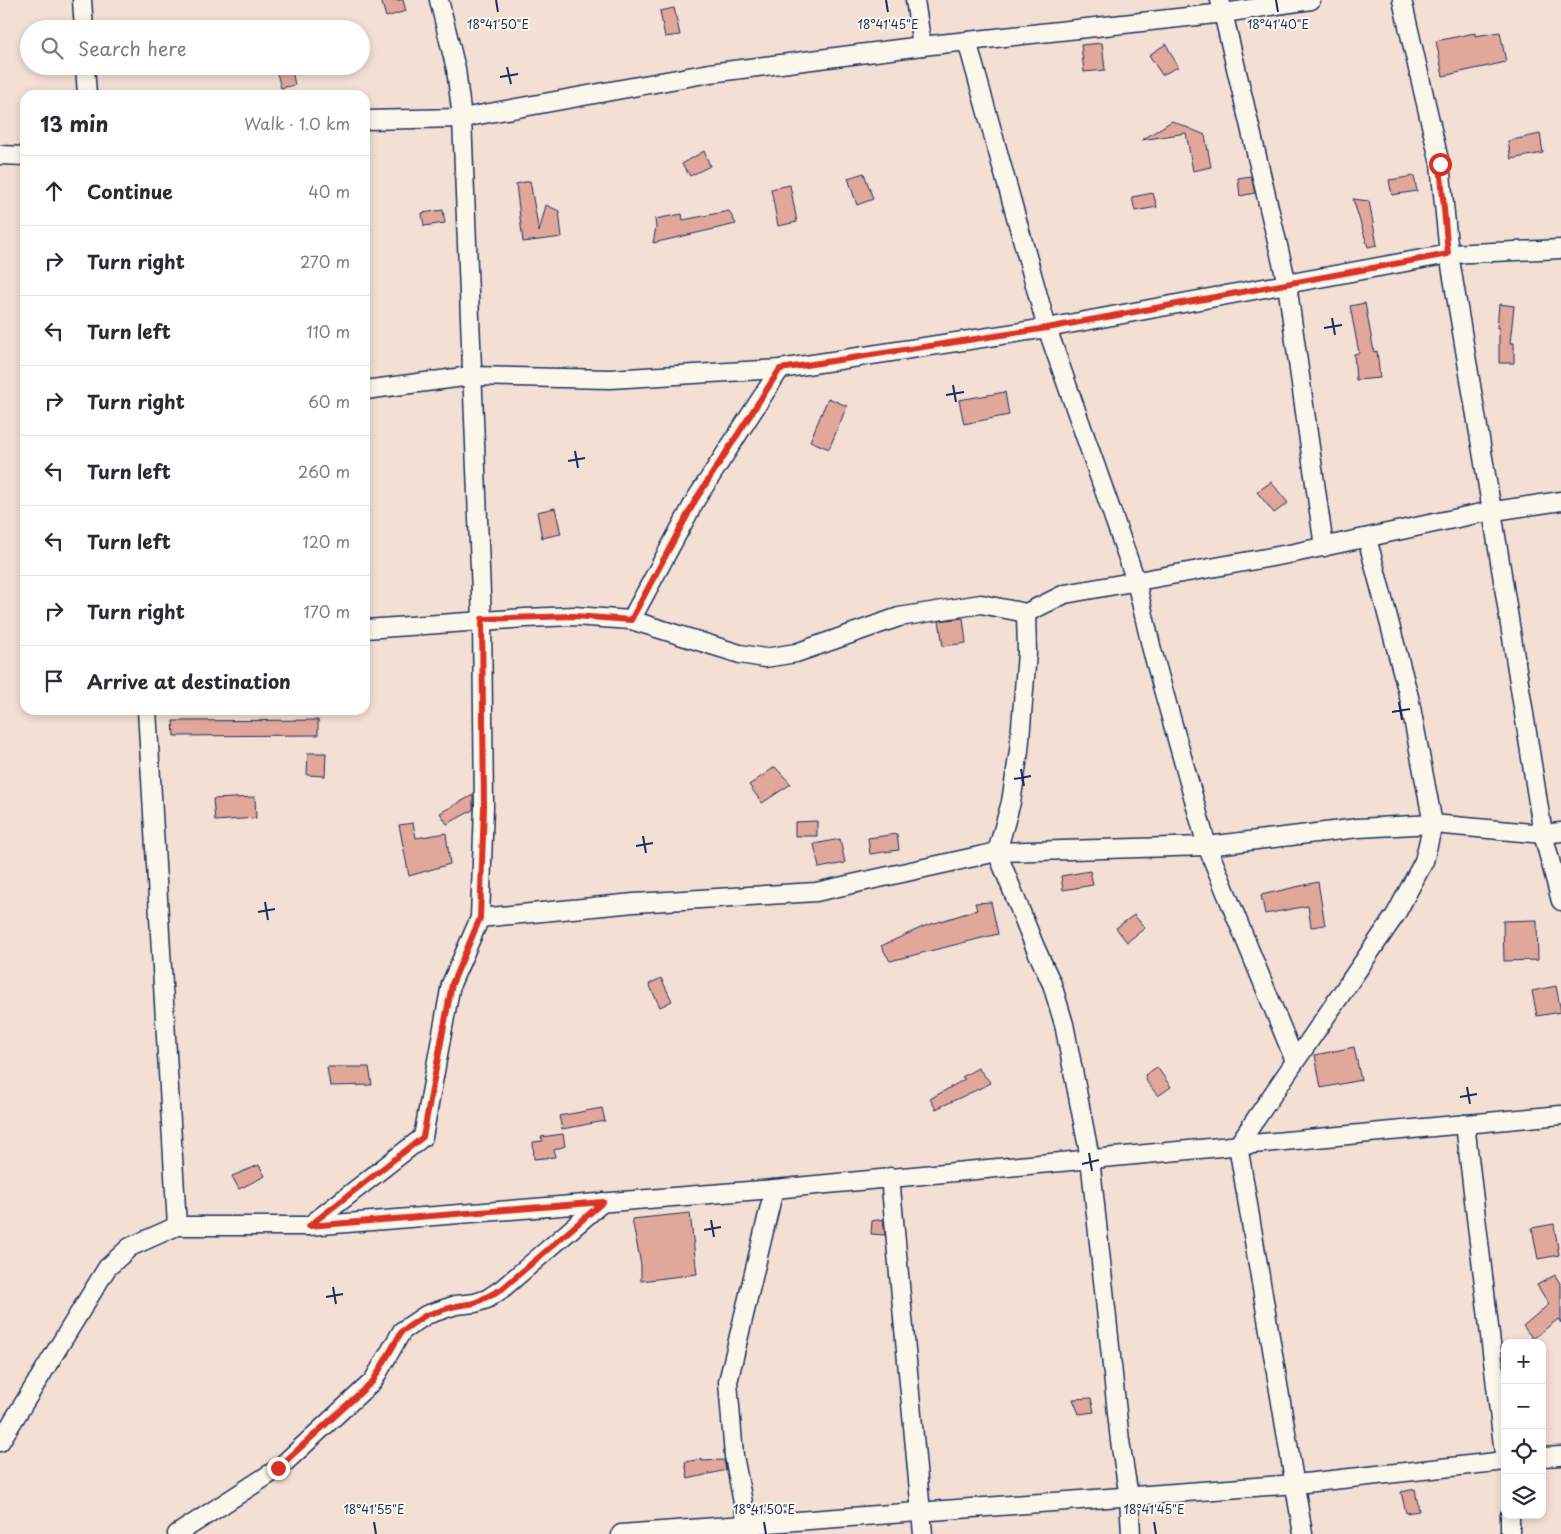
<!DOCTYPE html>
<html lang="en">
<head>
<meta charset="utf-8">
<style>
  :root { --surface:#fff; --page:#f7f7f7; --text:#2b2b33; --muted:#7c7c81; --line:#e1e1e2 }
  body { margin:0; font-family:"Playpen Sans",sans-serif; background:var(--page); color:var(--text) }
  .controls { position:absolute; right:15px; bottom:15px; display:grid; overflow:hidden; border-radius:10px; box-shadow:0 2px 8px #0003 }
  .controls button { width:45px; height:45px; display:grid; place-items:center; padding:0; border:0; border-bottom:1px solid var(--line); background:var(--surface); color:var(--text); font:25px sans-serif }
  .stop { position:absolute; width:15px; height:15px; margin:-11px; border:4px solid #d93025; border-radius:50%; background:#fff }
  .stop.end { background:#d93025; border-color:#fff; box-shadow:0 1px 5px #0008 }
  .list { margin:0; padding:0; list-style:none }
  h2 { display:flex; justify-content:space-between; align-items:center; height:65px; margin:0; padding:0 20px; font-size:21px }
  h2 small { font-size:16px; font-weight:400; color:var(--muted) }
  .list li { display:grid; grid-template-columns:32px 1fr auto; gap:15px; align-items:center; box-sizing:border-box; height:70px; padding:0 20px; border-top:1px solid var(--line) }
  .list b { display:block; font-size:19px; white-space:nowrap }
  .list em { font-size:16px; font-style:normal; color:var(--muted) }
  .icon { flex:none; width:28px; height:28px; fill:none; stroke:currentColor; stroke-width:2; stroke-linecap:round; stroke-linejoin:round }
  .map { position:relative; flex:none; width:1561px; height:1534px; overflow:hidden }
  .search { position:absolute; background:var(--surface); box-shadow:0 2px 8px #0003; left:20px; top:20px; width:350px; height:55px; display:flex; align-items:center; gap:12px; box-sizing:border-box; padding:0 18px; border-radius:28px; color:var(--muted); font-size:19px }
  .panel { position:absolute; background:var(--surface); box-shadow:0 2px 8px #0003; left:20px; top:90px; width:350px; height:625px; border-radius:15px }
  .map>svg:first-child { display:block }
  .building { fill:#e0a79a; stroke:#1b2f5e }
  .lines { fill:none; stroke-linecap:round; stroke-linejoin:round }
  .street-casing { stroke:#1b2f5e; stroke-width:21 }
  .street { stroke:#fbf7ec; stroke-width:18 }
  .route { stroke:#d93025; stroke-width:6 }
  .ticks { fill:none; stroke:#1b2f5e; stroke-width:2 }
  .ticks-label { font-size:12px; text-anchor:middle; fill:#1b2f5e; stroke:#fbf7ec; stroke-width:4; stroke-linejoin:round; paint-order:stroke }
</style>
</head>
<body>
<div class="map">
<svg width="1561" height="1534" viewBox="0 0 1561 1534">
  <rect width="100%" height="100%" fill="#f3dfd3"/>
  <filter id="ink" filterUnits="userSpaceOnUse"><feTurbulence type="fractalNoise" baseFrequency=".02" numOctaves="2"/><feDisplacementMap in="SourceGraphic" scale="10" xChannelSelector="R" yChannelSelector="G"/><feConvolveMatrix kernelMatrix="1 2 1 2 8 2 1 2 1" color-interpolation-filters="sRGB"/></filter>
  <g filter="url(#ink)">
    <!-- building -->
    <g class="building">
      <path d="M381 0H403L406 11 386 17Z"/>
      <path d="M674 8 680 35 665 37 660 11Z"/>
      <path d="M1500 32 1506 62 1443 76 1436 41 1475 33V36Z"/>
      <path d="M1102 43 1105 70 1084 72 1081 45Z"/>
      <path d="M1166 44 1178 67 1162 75 1149 55Z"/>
      <path d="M275 66H291L295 85 281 88Z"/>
      <path d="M1172 121 1205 135 1211 167 1193 171 1186 133 1142 140Z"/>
      <path d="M1540 134 1543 153 1511 159 1508 141Z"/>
      <path d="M704 151 710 166 690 176 682 164Z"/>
      <path d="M864 173 873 199 857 205 848 178Z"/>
      <path d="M1251 176 1255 193 1240 196 1238 178Z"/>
      <path d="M1414 176 1417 191 1392 195 1389 180Z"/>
      <path d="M530 181 539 232 546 205 559 211 562 237 523 242 516 184Z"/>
      <path d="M790 185 797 222 778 226 771 189Z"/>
      <path d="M1153 193 1157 207 1135 211 1132 197Z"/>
      <path d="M1353 199 1369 201 1377 245 1368 247Z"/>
      <path d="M443 210 445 223 424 226 422 213Z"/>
      <path d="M729 211 736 224 653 243 656 227 655 219 682 214 683 220Z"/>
      <path d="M1365 303 1374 352 1377 351 1380 378 1356 380 1354 354 1359 353 1350 306Z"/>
      <path d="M1499 304 1514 306 1510 343H1514V363H1499V328H1497Z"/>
      <path d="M1005 392 1009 415 964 424 959 400Z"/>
      <path d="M828 398 847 406 829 449 810 441Z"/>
      <path d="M1271 482 1288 503 1274 513 1257 492Z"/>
      <path d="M555 508 561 534 542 538 537 512Z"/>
      <path d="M963 618 966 643 943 646 939 621Z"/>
      <path d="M318 720V735L174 736 173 721Z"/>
      <path d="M308 753H326L325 776 307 775Z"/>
      <path d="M775 767 791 784 762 803 749 785Z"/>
      <path d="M473 795V810L447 824 440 813Z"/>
      <path d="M255 797 256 818 215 821 213 799Z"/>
      <path d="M817 821V836H795V822Z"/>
      <path d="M413 823 416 838 446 833 450 864 409 876 399 825Z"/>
      <path d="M897 834 899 850 870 854 868 838Z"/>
      <path d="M840 839 845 863 819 868 814 844Z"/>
      <path d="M1090 871 1093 885 1063 890 1061 876Z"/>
      <path d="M1318 882 1325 925 1311 927 1308 906 1265 914 1261 895Z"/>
      <path d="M991 902 998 934 890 961 881 946 925 926 977 910 975 903Z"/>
      <path d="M1134 915 1145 928 1127 942 1116 928Z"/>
      <path d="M1537 920 1538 960 1504 961 1503 921Z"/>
      <path d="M661 978 672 1001 660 1007 649 984Z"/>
      <path d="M1556 986 1561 1012 1537 1016 1532 991Z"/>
      <path d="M1354 1047 1361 1080 1321 1088 1315 1055Z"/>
      <path d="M327 1067H369L372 1085 330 1086Z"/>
      <path d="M1157 1067 1171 1087 1158 1096 1147 1082 1145 1075Z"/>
      <path d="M978 1068 991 1083 936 1109 930 1099 965 1079 962 1077Z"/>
      <path d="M602 1108 605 1121 562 1129 559 1116Z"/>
      <path d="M563 1134 565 1146 554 1150 555 1157 534 1159 533 1142 543 1141 541 1137Z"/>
      <path d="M259 1165 265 1176 239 1189 232 1176Z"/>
      <path d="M690 1213 697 1274 641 1281V1265L632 1219Z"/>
      <path d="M883 1219 885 1235 871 1234 872 1221Z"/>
      <path d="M1554 1224 1559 1255 1538 1259 1532 1228Z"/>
      <path d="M1555 1275 1561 1285V1323L1558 1319 1533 1339 1523 1326 1549 1304 1537 1285Z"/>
      <path d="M1091 1398 1094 1412 1079 1414 1073 1399Z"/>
      <path d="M702 1459V1461L724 1460 726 1470 688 1479 685 1462Z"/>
      <path d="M1415 1489 1419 1511 1406 1513 1401 1492Z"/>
    </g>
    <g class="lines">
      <defs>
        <g id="street">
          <path d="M82 0 84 29"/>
          <path d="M915 0 922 46"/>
          <path d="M1220 0 1287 284 1324 547"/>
          <path d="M1402 0 1440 164 1449 254 1492 511 1543 834 1561 901"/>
          <path d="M967 41 1047 328 1136 581 1152 650 1207 846 1295 1061"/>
          <path d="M85 66 87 95"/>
          <path d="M365 120 462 118 710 73 922 46 1224 13 1311 0"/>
          <path d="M0 155 25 156"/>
          <path d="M365 390 471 376 610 379 780 369 1047 328 1449 254 1561 249"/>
          <path d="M1026 613 1027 653 1019 751 1011 802 997 852 1035 947 1052 984 1064 1024 1090 1158 1120 1441 1129 1497 1131 1534"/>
          <path d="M631 620 696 499 780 369"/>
          <path d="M365 629 526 618 574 616 631 620 740 654 765 658 796 653 899 617 981 604 1026 613 1065 594 1294 553 1481 513 1561 501"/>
          <path d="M147 710 177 1226"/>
          <path d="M480 918 634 903 816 892 997 852 1207 846 1358 828 1433 824 1543 834 1561 832"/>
          <path d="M1465 1124 1505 1462"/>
          <path d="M890 1177 923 1534"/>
          <path d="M309 1226 423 1137 451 984 480 918 484 807 482 619 462 118 456 69 439 0"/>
          <path d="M0 1442 107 1268 130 1247 177 1226H309L774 1189 1561 1115"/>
          <path d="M1542 1457 1561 1456"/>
          <path d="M1510 1515V1534"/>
          <path d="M177 1534 279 1468 373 1381 402 1331 426 1315 456 1305 475 1303 487 1299 502 1289 603 1202"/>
          <path d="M621 1534 1296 1484 1505 1461"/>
          <path d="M749 1534 734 1456 728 1382 774 1189"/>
          <path d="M1303 1534 1238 1145 1396 914 1424 861 1433 824 1409 697 1367 538"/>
        </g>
      </defs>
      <!-- street casing -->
      <use href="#street" class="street-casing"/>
      <!-- street -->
      <use href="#street" class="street"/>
    </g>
  </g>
  <g class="lines" filter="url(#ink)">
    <!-- route -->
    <path class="route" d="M278 1468 373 1381 402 1331 426 1315 456 1306 475 1303 502 1289 603 1202 309 1226 423 1137 452 984 480 918 484 807 482 619 574 616 631 620 696 499 780 369 1047 328 1448 254 1440 164"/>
  </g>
  <!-- ticks -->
  <path class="ticks" d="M496 0 498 12M886 0 888 12M1276 0 1278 12M507 67 511 84M500 77 518 74M1332 318 1335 335M1324 328 1342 325M953 385 956 402M946 395 964 392M575 451 578 468M568 461 585 458M1399 702 1402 720M1392 712 1410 709M1021 769 1024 786M1014 779 1031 776M643 836 646 853M636 846 653 843M265 902 268 920M258 912 275 909M1467 1087 1470 1104M1460 1097 1477 1094M1089 1153 1092 1171M1082 1164 1099 1160M711 1220 714 1237M704 1230 721 1227M333 1287 336 1304M326 1297 343 1294M374 1522 376 1534M764 1522 766 1534M1154 1522 1156 1534"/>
  <g class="ticks-label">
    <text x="498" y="29">18°41'50"E</text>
    <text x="888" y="29">18°41'45"E</text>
    <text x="1278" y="29">18°41'40"E</text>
    <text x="374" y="1514">18°41'55"E</text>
    <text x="764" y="1514">18°41'50"E</text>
    <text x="1154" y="1514">18°41'45"E</text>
  </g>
</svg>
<div class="controls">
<button>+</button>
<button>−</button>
<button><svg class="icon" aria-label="locate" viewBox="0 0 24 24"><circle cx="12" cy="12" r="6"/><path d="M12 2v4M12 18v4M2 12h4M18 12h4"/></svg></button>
<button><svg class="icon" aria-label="layers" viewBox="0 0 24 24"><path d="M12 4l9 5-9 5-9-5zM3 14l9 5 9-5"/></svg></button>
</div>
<div class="stop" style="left:1440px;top:164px"></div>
<div class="stop end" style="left:278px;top:1468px"></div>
<div class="search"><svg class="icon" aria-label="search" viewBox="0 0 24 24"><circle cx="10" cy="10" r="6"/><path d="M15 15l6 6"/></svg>Search here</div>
<section class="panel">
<h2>13 min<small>Walk · 1.0 km</small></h2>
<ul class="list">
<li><svg class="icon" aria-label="ahead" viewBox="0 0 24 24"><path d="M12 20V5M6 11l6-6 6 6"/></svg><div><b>Continue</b></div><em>40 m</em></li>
<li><svg class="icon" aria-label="right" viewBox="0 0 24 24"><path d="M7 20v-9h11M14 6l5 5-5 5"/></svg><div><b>Turn right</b></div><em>270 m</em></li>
<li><svg class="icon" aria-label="left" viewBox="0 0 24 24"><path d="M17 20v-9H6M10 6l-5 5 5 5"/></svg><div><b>Turn left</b></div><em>110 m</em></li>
<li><svg class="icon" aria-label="right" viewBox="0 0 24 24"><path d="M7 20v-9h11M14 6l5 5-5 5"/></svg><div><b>Turn right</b></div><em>60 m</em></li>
<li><svg class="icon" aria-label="left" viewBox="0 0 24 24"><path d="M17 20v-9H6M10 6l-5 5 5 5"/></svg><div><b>Turn left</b></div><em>260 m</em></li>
<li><svg class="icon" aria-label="left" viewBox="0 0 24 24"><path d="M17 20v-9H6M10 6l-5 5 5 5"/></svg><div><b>Turn left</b></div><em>120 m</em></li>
<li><svg class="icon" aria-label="right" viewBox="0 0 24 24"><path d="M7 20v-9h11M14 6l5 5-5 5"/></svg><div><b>Turn right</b></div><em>170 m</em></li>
<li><svg class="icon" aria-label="arrive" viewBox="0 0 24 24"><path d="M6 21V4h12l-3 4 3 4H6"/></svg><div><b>Arrive at destination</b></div></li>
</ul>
</section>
</div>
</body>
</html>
